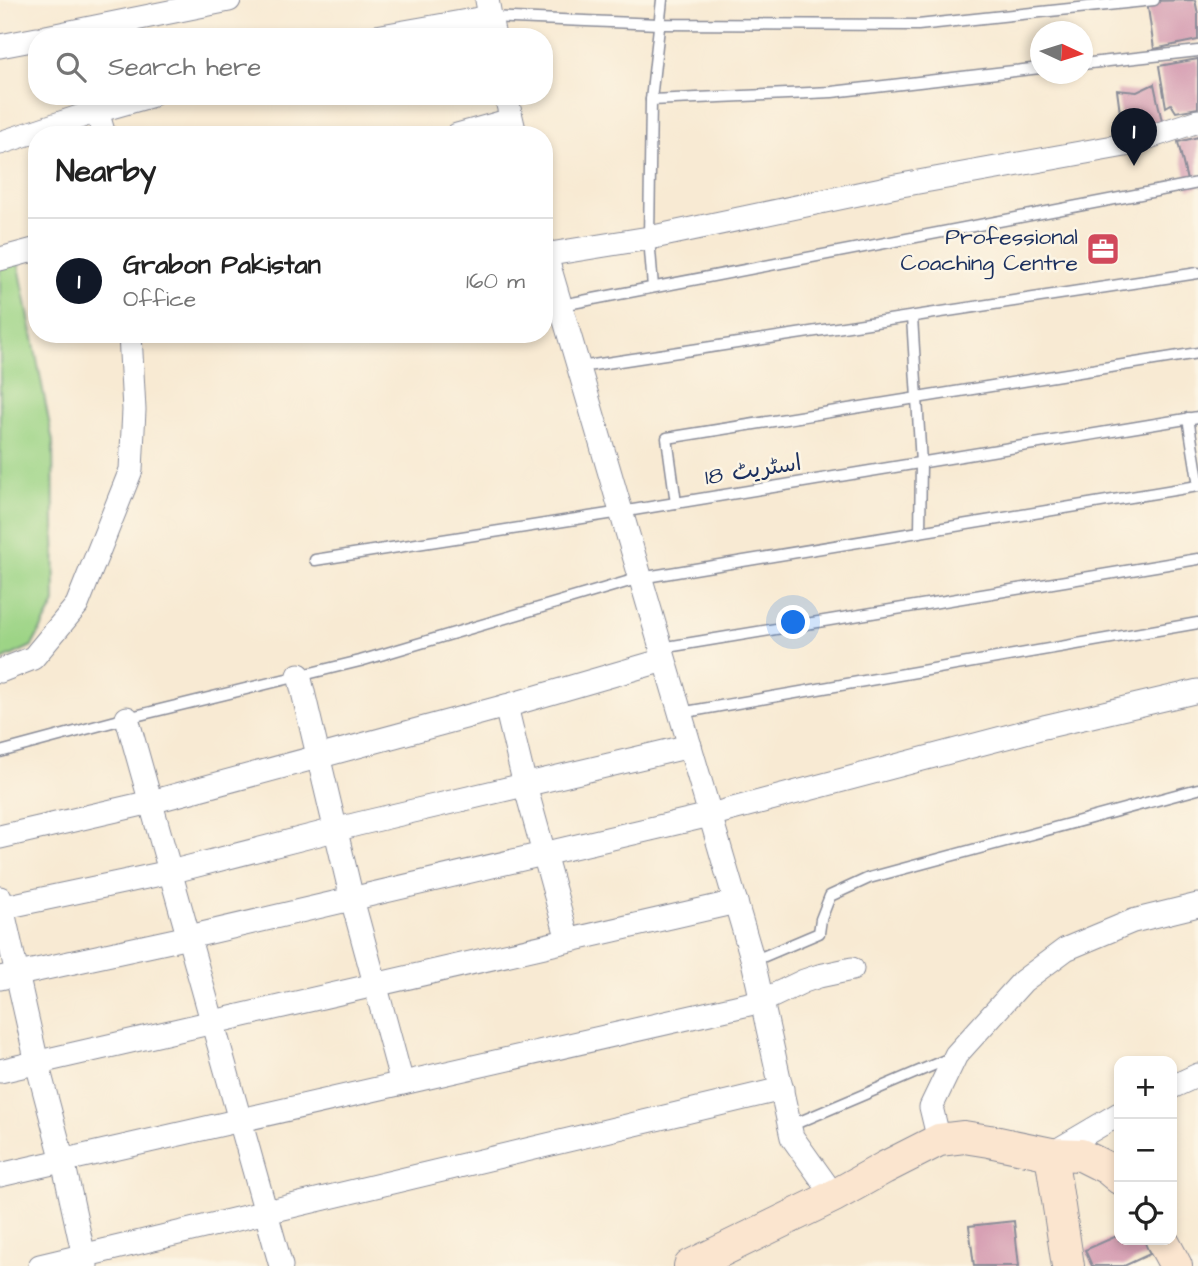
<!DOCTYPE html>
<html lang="en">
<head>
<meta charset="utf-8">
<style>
  :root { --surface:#fff; --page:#f2f2f2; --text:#222; --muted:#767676; --line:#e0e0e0; --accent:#111827 }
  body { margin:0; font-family:"Architects Daughter","Playpen Sans Arabic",sans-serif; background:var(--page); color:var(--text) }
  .controls { position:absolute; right:21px; bottom:21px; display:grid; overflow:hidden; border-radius:14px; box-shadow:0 4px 10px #0003 }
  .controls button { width:63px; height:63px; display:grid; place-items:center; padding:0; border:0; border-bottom:2px solid var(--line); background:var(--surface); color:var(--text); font:35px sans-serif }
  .compass { position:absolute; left:1030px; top:21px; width:63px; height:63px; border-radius:50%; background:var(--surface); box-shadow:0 4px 10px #0003; rotate:94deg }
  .you { position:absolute; left:794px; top:623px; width:24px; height:24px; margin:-18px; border:5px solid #fff; border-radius:50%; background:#1a73e8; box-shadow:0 0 0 10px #1a73e833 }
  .badge { display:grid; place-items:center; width:46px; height:46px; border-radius:50%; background:var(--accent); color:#fff; font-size:23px; font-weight:700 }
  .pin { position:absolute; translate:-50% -58px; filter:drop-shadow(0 2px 4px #0008) }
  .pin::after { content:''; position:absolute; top:37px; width:24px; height:21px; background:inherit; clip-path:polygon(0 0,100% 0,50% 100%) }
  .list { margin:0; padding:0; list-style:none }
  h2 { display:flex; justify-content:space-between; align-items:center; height:91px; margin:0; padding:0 28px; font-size:30px }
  h2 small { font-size:23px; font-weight:400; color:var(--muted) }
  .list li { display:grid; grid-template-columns:46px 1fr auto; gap:21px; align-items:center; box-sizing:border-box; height:126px; padding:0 28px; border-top:2px solid var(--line) }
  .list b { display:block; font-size:26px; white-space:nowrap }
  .list p { margin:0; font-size:23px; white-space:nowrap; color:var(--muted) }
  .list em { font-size:23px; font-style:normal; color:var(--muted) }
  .icon { flex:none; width:38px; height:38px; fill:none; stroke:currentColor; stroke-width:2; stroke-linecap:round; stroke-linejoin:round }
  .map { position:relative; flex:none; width:1198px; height:1266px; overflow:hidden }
  .search { position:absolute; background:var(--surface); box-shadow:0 4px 10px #0003; left:28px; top:28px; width:525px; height:77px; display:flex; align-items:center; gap:18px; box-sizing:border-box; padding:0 24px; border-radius:28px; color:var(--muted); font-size:26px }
  .panel { position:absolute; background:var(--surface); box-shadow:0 4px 10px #0003; left:28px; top:126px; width:525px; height:217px; border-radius:28px }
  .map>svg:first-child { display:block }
  .green { fill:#9dd486; stroke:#5c8272; stroke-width:2 }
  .building { fill:#d7a0b4 }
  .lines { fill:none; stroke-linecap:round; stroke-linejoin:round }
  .lane-casing { stroke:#8a8c98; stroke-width:13 }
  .street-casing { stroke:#8a8c98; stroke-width:25 }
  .secondary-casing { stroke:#8a8c98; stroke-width:34 }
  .lane { stroke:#fff; stroke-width:10 }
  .street { stroke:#fff; stroke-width:23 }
  .secondary { stroke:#fbe5cf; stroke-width:32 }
  .labels { text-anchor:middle; stroke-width:5; stroke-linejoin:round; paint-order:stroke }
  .poi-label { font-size:23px; fill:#1b2f5e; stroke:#fcf5e5; text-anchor:end }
  .street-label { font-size:23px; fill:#1b2f5e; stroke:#fcf5e5 }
</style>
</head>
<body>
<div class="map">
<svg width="1198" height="1266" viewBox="0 0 1198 1266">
  <rect width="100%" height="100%" fill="#fcf5e5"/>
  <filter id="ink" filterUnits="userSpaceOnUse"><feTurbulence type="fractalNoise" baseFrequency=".0143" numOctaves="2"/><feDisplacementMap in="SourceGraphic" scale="14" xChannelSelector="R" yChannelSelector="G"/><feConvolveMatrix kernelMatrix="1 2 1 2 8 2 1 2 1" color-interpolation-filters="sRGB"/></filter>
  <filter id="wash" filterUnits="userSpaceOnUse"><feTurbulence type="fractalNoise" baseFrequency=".00686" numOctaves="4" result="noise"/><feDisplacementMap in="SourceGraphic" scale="28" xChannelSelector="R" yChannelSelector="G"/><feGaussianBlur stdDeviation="1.57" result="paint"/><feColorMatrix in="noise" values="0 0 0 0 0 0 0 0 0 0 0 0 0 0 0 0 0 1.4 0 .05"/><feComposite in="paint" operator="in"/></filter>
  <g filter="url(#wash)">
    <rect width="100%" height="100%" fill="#f8ead3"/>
    <!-- green -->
    <path class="green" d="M17 255 53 442 55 603 32 646 0 661V260Z"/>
    <g id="blocks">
      <!-- building -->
      <g class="building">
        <path d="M1195 0 1198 14V40L1154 49 1147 1Z"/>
        <path d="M1198 59V108L1176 112 1171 104 1166 107 1159 66Z"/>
        <path d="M1154 84 1164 131 1124 143 1117 90 1137 92Z"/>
        <path d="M1198 137V187L1189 189 1178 142Z"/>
        <path d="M1014 1221 1019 1266H974L969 1226Z"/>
        <path d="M1119 1235V1240H1144L1150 1254 1124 1266H1092L1085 1250Z"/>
      </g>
    </g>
  </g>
  <g filter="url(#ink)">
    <use href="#blocks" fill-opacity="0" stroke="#8a8c98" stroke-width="2"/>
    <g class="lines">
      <defs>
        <g id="lane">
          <path d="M490 17 659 24 918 25 1154 0"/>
          <path d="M1082 64 1198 51"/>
          <path d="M651 100 832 92 1040 68"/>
          <path d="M653 287 649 238 651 100 662 0"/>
          <path d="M562 305 1198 183"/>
          <path d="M912 317 921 463 920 532"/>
          <path d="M580 367 1198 273"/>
          <path d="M1188 418 1198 480"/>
          <path d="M676 503 667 438 1198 353"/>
          <path d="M315 560 621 512 1198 417"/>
          <path d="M661 648 1198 559"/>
          <path d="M680 713 1198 623"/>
          <path d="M0 752 127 718 360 661 640 578 1198 486"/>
          <path d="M753 961 819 933 821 919 830 896 869 878 1198 789"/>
          <path d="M790 1126 950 1058"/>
        </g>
        <g id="street">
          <path d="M487 0 494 37"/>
          <path d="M46 37 229 0"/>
          <path d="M376 37 490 17"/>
          <path d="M0 46 37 39"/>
          <path d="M506 96 515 134"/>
          <path d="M97 111 104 135"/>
          <path d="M457 135 511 120"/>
          <path d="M0 143 97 111 150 96"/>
          <path d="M544 249 753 961 792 1137 834 1196"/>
          <path d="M544 255 649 238 896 186 1125 145 1198 121"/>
          <path d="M0 259 37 249"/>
          <path d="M0 671 33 658 77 605 131 470 134 410 130 334"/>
          <path d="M299 675 352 899 402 1083"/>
          <path d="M506 706 525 785 568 940"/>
          <path d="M127 718 281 1266"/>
          <path d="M0 837 151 802 506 706 664 660"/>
          <path d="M0 898 37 1063 63 1161 86 1266"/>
          <path d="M0 908 170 872 358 824 690 746"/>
          <path d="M0 978 189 937 710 815 1044 727 1198 691"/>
          <path d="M0 1071 736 902"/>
          <path d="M1172 1087 1198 1075"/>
          <path d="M939 1140 931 1107 956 1055 1023 981 1066 949 1133 921 1198 905"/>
          <path d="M1051 1154 1119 1114"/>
          <path d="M0 1175 762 1001 804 981 819 976 852 969"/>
          <path d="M40 1266 782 1089"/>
        </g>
        <g id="secondary">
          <path d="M1051 1154 1068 1266"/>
          <path d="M1162 1240 1176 1266"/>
          <path d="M690 1266 834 1196 884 1168 939 1140 964 1137 989 1141 1051 1154 1081 1155 1107 1168 1119 1178"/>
        </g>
      </defs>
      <!-- lane casing -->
      <use href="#lane" class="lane-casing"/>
      <!-- street casing -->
      <use href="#street" class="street-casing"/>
      <!-- secondary casing -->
      <use href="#secondary" class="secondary-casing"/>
      <!-- lane -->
      <use href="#lane" class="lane"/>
      <!-- street -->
      <use href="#street" class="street"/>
      <!-- secondary -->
      <use href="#secondary" class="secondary"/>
    </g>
  </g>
  <!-- icons -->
  <defs>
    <symbol id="office-square" viewBox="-11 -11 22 22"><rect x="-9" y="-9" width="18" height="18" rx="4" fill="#d1495b" stroke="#fcf5e5"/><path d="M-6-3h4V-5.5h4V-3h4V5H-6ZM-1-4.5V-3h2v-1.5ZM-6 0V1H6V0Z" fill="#fff"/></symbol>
  </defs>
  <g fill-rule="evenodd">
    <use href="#office-square" x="1084" y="230" width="38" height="38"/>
  </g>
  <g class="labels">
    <!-- poi labels -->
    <g class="poi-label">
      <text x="1078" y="244">Professional<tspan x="1078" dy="26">Coaching Centre</tspan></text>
    </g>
    <!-- street labels -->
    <g class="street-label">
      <text transform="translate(753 469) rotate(-9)" y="8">اسٹریٹ 18</text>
    </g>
  </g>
</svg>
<div class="controls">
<button>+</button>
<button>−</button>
<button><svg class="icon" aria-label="locate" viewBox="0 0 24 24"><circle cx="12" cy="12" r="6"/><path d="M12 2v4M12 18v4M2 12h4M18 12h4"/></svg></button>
</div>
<svg class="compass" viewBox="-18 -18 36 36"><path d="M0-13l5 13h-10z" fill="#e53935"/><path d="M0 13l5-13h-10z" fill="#767676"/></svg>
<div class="you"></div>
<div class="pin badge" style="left:1134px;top:166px">1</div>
<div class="search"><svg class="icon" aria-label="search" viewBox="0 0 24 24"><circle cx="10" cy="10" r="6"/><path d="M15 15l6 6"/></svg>Search here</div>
<section class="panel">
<h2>Nearby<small></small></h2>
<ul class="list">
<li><span class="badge">1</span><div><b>Grabon Pakistan</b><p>Office</p></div><em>160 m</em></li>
</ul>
</section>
</div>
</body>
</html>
